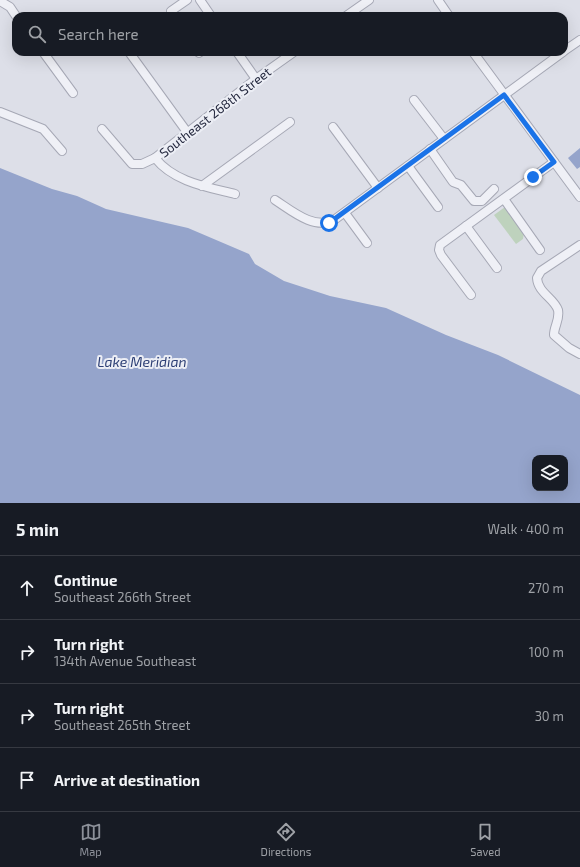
<!DOCTYPE html>
<html lang="en">
<head>
<meta charset="utf-8">
<style>
  :root { --surface:#171b24; --page:#242831; --text:#f1f3f6; --muted:#9ea1a6; --line:#363941; --accent:#8c9099 }
  body { margin:0; font-family:"Exo 2",sans-serif; background:var(--page); color:var(--text) }
  .controls { position:absolute; right:12px; bottom:12px; display:grid; overflow:hidden; border-radius:8px; box-shadow:0 4px 16px #0002 }
  .controls button { width:36px; height:36px; display:grid; place-items:center; padding:0; border:0; border-bottom:1px solid var(--line); background:var(--surface); color:var(--text); font:20px sans-serif }
  .stop { position:absolute; width:12px; height:12px; margin:-9px; border:3px solid #1a73e8; border-radius:50%; background:#fff }
  .stop.end { background:#1a73e8; border-color:#fff; box-shadow:0 1px 4px #0008 }
  .list { margin:0; padding:0; list-style:none }
  h2 { display:flex; justify-content:space-between; align-items:center; height:52px; margin:0; padding:0 16px; font-size:17px }
  h2 small { font-size:13px; font-weight:400; color:var(--muted) }
  .list li { display:grid; grid-template-columns:26px 1fr auto; gap:12px; align-items:center; box-sizing:border-box; height:64px; padding:0 16px; border-top:1px solid var(--line) }
  .list b { display:block; font-size:15px; white-space:nowrap }
  .list p { margin:0; font-size:13px; white-space:nowrap; color:var(--muted) }
  .list em { font-size:13px; font-style:normal; color:var(--muted) }
  .icon { flex:none; width:22px; height:22px; fill:none; stroke:currentColor; stroke-width:2; stroke-linecap:round; stroke-linejoin:round }
  .map { position:relative; flex:none; width:580px; height:503px; overflow:hidden }
  .search { position:absolute; background:var(--surface); box-shadow:0 4px 16px #0002; left:12px; right:12px; top:12px; height:44px; display:flex; align-items:center; gap:10px; box-sizing:border-box; padding:0 14px; border-radius:12px; color:var(--muted); font-size:15px }
  .sheet { height:308px; background:var(--surface) }
  nav { display:flex; justify-content:space-around; align-items:center; box-sizing:border-box; height:56px; border-top:1px solid var(--line); background:var(--surface); font-size:11px; color:var(--muted) }
  nav a { display:grid; justify-items:center; gap:2px }
  nav .on { color:var(--accent) }
  .map>svg:first-child { display:block }
  .green { fill:#bed2bd }
  .water { fill:#95a4cb; fill-rule:evenodd }
  .lines { fill:none; stroke-linecap:round; stroke-linejoin:round }
  .minor-casing { stroke:#a6a8b5; stroke-width:10 }
  .minor { stroke:#eff0f6; stroke-width:8 }
  .route { stroke:#1a73e8; stroke-width:5 }
  .labels { text-anchor:middle; stroke-width:4; stroke-linejoin:round; paint-order:stroke }
  .street-label { font-size:13px; fill:#25293f; stroke:#eceef5 }
  .water-label { font-size:14px; font-style:italic; fill:#2d3f75; stroke:#eceef5 }
</style>
</head>
<body>
<div class="map">
<svg width="580" height="503" viewBox="0 0 580 503">
  <rect width="100%" height="100%" fill="#dddfe8"/>
  <!-- green -->
  <path class="green" d="M505 207 524 233 523 239 516 244 494 215Z"/>
  <!-- water -->
  <g class="water">
    <path d="M580 148V167L577 169 568 158Z"/>
    <path d="M0 168 52 189 77 196 106 209 188 228 249 254 255 264 284 281 330 296 386 308 446 335 498 355 580 395V503H0ZM535 458H565V488H535Z"/>
  </g>
  <g class="lines">
    <defs>
      <g id="minor">
        <path d="M200 0 211 16"/>
        <path d="M438 0 449 16"/>
        <path d="M0 1 10 7 16 16"/>
        <path d="M171 11 187 0"/>
        <path d="M346 16 369 0"/>
        <path d="M564 51 580 40"/>
        <path d="M43 52 73 93"/>
        <path d="M129 52 187 132"/>
        <path d="M237 52 256 79"/>
        <path d="M473 52 580 197"/>
        <path d="M199 53 200 52"/>
        <path d="M414 100 444 139"/>
        <path d="M0 112 43 129 62 151"/>
        <path d="M333 127 378 188"/>
        <path d="M102 129 132 164H142L155 158C174 182 207 187 235 194"/>
        <path d="M430 149 453 182 461 185 474 201H482L494 189"/>
        <path d="M155 158 256 79 294 52"/>
        <path d="M408 166 438 207"/>
        <path d="M202 186 290 122"/>
        <path d="M504 199 540 250"/>
        <path d="M275 200C292 211 314 230 334 220L563 52"/>
        <path d="M345 213 367 243"/>
        <path d="M466 226 497 268"/>
        <path d="M580 245 541 271 537 278C538 293 554 298 558 310 560 320 554 326 554 335L569 348 580 354"/>
        <path d="M471 295 441 255 439 250 440 245 554 162"/>
      </g>
    </defs>
    <!-- minor casing -->
    <use href="#minor" class="minor-casing"/>
    <!-- minor -->
    <use href="#minor" class="minor"/>
  </g>
  <g class="lines">
    <!-- route -->
    <path class="route" d="M329 223 504 95 554 162 533 177"/>
  </g>
  <g class="labels">
    <!-- street labels -->
    <g class="street-label">
      <text transform="translate(215 112) rotate(-38)" y="5">Southeast 268th Street</text>
    </g>
    <!-- water labels -->
    <g class="water-label">
      <text x="142" y="367">Lake Meridian</text>
    </g>
  </g>
</svg>
<div class="controls">
<button><svg class="icon" aria-label="layers" viewBox="0 0 24 24"><path d="M12 4l9 5-9 5-9-5zM3 14l9 5 9-5"/></svg></button>
</div>
<div class="stop" style="left:329px;top:223px"></div>
<div class="stop end" style="left:533px;top:177px"></div>
<div class="search"><svg class="icon" aria-label="search" viewBox="0 0 24 24"><circle cx="10" cy="10" r="6"/><path d="M15 15l6 6"/></svg>Search here</div>
</div>
<section class="sheet">
<h2>5 min<small>Walk · 400 m</small></h2>
<ul class="list">
<li><svg class="icon" aria-label="ahead" viewBox="0 0 24 24"><path d="M12 20V5M6 11l6-6 6 6"/></svg><div><b>Continue</b><p>Southeast 266th Street</p></div><em>270 m</em></li>
<li><svg class="icon" aria-label="right" viewBox="0 0 24 24"><path d="M7 20v-9h11M14 6l5 5-5 5"/></svg><div><b>Turn right</b><p>134th Avenue Southeast</p></div><em>100 m</em></li>
<li><svg class="icon" aria-label="right" viewBox="0 0 24 24"><path d="M7 20v-9h11M14 6l5 5-5 5"/></svg><div><b>Turn right</b><p>Southeast 265th Street</p></div><em>30 m</em></li>
<li><svg class="icon" aria-label="arrive" viewBox="0 0 24 24"><path d="M6 21V4h12l-3 4 3 4H6"/></svg><div><b>Arrive at destination</b></div></li>
</ul>
</section>
<nav>
<a class="on"><svg class="icon" aria-label="map" viewBox="0 0 24 24"><path d="M3 6l6-2 6 2 6-2v14l-6 2-6-2-6 2zM9 4v14M15 6v14"/></svg>Map</a>
<a><svg class="icon" aria-label="directions" viewBox="0 0 24 24"><path d="M12 3l9 9-9 9-9-9zM9 14v-3h6M13 9l2 2-2 2"/></svg>Directions</a>
<a><svg class="icon" aria-label="saved" viewBox="0 0 24 24"><path d="M7 4h10v16l-5-4-5 4z"/></svg>Saved</a>
</nav>
</body>
</html>
